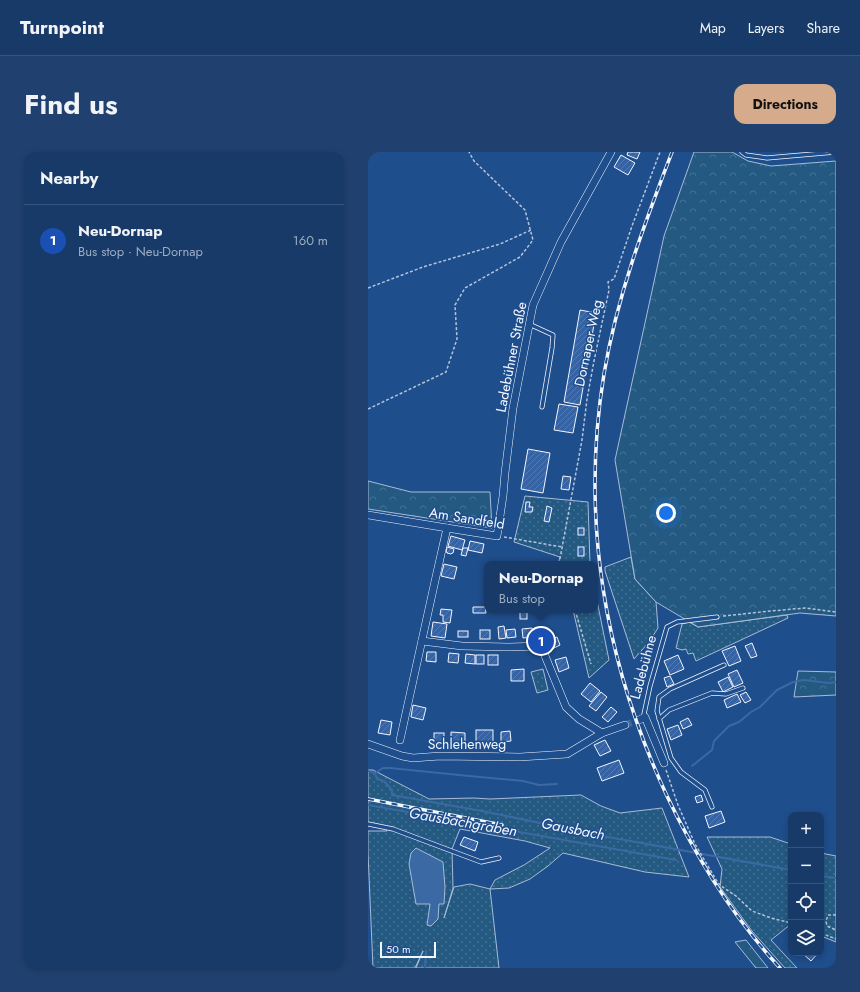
<!DOCTYPE html>
<html lang="en">
<head>
<meta charset="utf-8">
<style>
  :root { --surface:#173a69; --page:#20416f; --text:#f1f3f6; --muted:#9eadc0; --line:#36547d; --accent:#d6ab8b }
  body { margin:0; font-family:Jost,sans-serif; background:var(--page); color:var(--text) }
  .controls { position:absolute; right:12px; bottom:12px; display:grid; overflow:hidden; border-radius:8px; box-shadow:0 2px 6px #0003 }
  .controls button { width:36px; height:36px; display:grid; place-items:center; padding:0; border:0; border-bottom:1px solid var(--line); background:var(--surface); color:var(--text); font:20px sans-serif }
  .scale { position:absolute; left:12px; bottom:10px; width:56px; box-sizing:border-box; padding-left:4px; border:2px solid #f2f6ff; border-top:0; font-size:11px; line-height:14px; white-space:nowrap; color:#f2f6ff; -webkit-text-stroke:3px #1f4e8c; paint-order:stroke }
  .you { position:absolute; left:298px; top:361px; width:14px; height:14px; margin:-10px; border:3px solid #fff; border-radius:50%; background:#1a73e8; box-shadow:0 0 0 6px #1a73e833 }
  .badge { display:grid; place-items:center; width:26px; height:26px; border-radius:50%; background:var(--accent); color:#fff; font-size:13px; font-weight:700 }
  .pin { position:absolute; translate:-50% -50%; border:2px solid #fff; box-shadow:0 1px 4px #0006 }
  .popup { position:absolute; left:116px; top:409px; width:114px; height:52px; box-sizing:border-box; display:grid; place-content:center; border-radius:8px; background:var(--surface); filter:drop-shadow(0 1px 3px #0005); font-size:13px; white-space:nowrap; color:var(--muted) }
  .popup b { font-size:15px; color:var(--text) }
  .popup::after { content:''; position:absolute; left:50%; top:100%; margin-left:-8px; border:8px solid transparent; border-top-color:var(--surface) }
  .list { margin:0; padding:0; list-style:none }
  h2 { display:flex; justify-content:space-between; align-items:center; height:52px; margin:0; padding:0 16px; font-size:17px }
  h2 small { font-size:13px; font-weight:400; color:var(--muted) }
  .list li { display:grid; grid-template-columns:26px 1fr auto; gap:12px; align-items:center; box-sizing:border-box; height:72px; padding:0 16px; border-top:1px solid var(--line) }
  .list b { display:block; font-size:15px; white-space:nowrap }
  .list p { margin:0; font-size:13px; white-space:nowrap; color:var(--muted) }
  .list em { font-size:13px; font-style:normal; color:var(--muted) }
  .icon { flex:none; width:22px; height:22px; fill:none; stroke:currentColor; stroke-width:2; stroke-linecap:round; stroke-linejoin:round }
  .map { position:relative; flex:none; width:468px; height:816px; overflow:hidden; border-radius:12px }
  header { display:flex; align-items:center; gap:24px; box-sizing:border-box; height:56px; padding:0 20px; background:var(--surface); border-bottom:1px solid var(--line) }
  header strong { font-size:19px }
  nav { display:flex; gap:22px; margin-inline-start:auto; font-size:14px }
  .intro { display:flex; align-items:center; justify-content:space-between; box-sizing:border-box; height:96px; padding:0 24px }
  h1 { margin:0; font-size:28px }
  .button { padding:10px 18px; border-radius:12px; background:var(--accent); color:#111; font-size:14px; font-weight:700 }
  main { display:flex; gap:24px; padding:0 24px }
  aside { flex:1; background:var(--surface); border-radius:12px; box-shadow:0 2px 6px #0003 }
  .map>svg:first-child { display:block }
  .green { fill:url(#green-dots); stroke:#a8bbd7 }
  .forest { fill:url(#forest-crowns); stroke:#a8bbd7 }
  .water { fill:#3b69a3; stroke:#a8bbd7 }
  .lines { fill:none; stroke-linecap:round; stroke-linejoin:round }
  .stream { stroke:#3b69a3; stroke-width:2 }
  .building { fill:url(#building-hatch); stroke:#f2f6ff }
  .street-tunnel { stroke:#3f679d; stroke-width:7; stroke-dasharray:7 3.5; stroke-linecap:butt }
  .lane-casing { stroke:#f2f6ff; stroke-width:5 }
  .street-casing { stroke:#f2f6ff; stroke-width:8 }
  .path { stroke:#b3c4dc; stroke-width:1.5; stroke-dasharray:3 2; stroke-linecap:butt }
  .lane { stroke:#1f4e8c; stroke-width:3.5 }
  .street { stroke:#1f4e8c; stroke-width:7 }
  .rail-casing { stroke:#f2f6ff; stroke-width:3.5 }
  .rail { stroke:#1f4e8c; stroke-width:2; stroke-dasharray:6; stroke-linecap:butt }
  .labels { text-anchor:middle; stroke-width:3; stroke-linejoin:round; paint-order:stroke }
  .street-label { font-size:14px; fill:#f2f6ff; stroke:#1f4e8c }
  .water-label { font-size:15px; font-style:italic; fill:#f2f6ff; stroke:#1f4e8c }
</style>
</head>
<body>
<header>
<strong>Turnpoint</strong>
<nav><a>Map</a><a>Layers</a><a>Share</a></nav>
</header>
<div class="intro"><h1>Find us</h1><a class="button">Directions</a></div>
<main>
<aside>
<h2>Nearby<small></small></h2>
<ul class="list">
<li><span class="badge" style="background:#1a4fb4">1</span><div><b>Neu-Dornap</b><p>Bus stop · Neu-Dornap</p></div><em>160 m</em></li>
</ul>
</aside>
<div class="map">
<svg width="468" height="816" viewBox="0 0 468 816">
  <defs>
    <pattern id="green-dots" width="8" height="8" patternUnits="userSpaceOnUse"><rect width="8" height="8" fill="#245a82"/><path d="M2 2h.1M6 6h.1" fill="none" stroke="#447295" stroke-width="1.8" stroke-linecap="round"/></pattern>
    <pattern id="forest-crowns" width="20" height="18" patternUnits="userSpaceOnUse"><rect width="20" height="18" fill="#245a82"/><path d="M2 6a3 3 0 1 1 6 0M12 15a3 3 0 1 1 6 0" fill="none" stroke="#447295"/></pattern>
    <pattern id="building-hatch" width="6" height="6" patternUnits="userSpaceOnUse"><rect width="6" height="6" fill="#3563a3"/><path d="M-1 1l2-2M0 6l6-6M5 7l2-2" fill="none" stroke="#537ab1"/></pattern>
  </defs>
  <rect width="100%" height="100%" fill="#1f4e8c"/>
  <!-- green -->
  <g class="green">
    <path d="M157 344 220 350 222 412H190L192 405 146 390Z"/>
    <path d="M263 405 267 427 288 450 290 476 281 490 266 507 237 419V415Z"/>
    <path d="M227 439 241 508 221 526 205 458H227Z"/>
    <path d="M419 463 420 466 328 509 325 501 320 502 318 497 314 498 308 496 314 472 321 470 330 475Z"/>
    <path d="M175 517 180 538 169 541 163 520Z"/>
    <path d="M0 618H5L61 647 106 646 122 647 213 643 233 654 252 661 294 656 321 725 277 720 195 701 180 714 162 727 141 736 122 737 127 728 156 713 182 696 157 689 92 677 84 697 85 736 76 766 86 735 102 732 122 737 131 816H48L55 799 47 816H5L0 701V679H19L15 674 0 671Z"/>
    <path d="M339 685H402L423 692V772L403 788 429 816H417L384 779 352 735 354 717Z"/>
    <path d="M453 701 468 704V790L453 784Z"/>
  </g>
  <!-- forest -->
  <g class="forest">
    <path d="M326 0H364L380 9 403 14 468 9V464L432 461 330 475 288 450 267 427 247 308 296 84Z"/>
    <path d="M0 329 43 340H122L124 376 0 357Z"/>
    <path d="M430 519 468 520V543L426 545Z"/>
    <path d="M378 788 400 816H388L367 790Z"/>
  </g>
  <!-- water -->
  <path class="water" d="M48 696 75 710 77 735 76 752H71L70 767 63 774 59 773 62 752H48L41 712 43 701Z"/>
  <g class="lines">
    <!-- stream -->
    <g class="stream">
      <path d="M324 614 344 598 346 589 361 574 371 570 383 560 392 555 409 538 425 530 435 528 461 531 468 530"/>
      <path d="M0 619 7 621 9 627 16 629 24 638V643L114 659 240 685 423 718"/>
      <path d="M7 621 15 616H22L101 624 155 629 171 633 189 632"/>
      <path d="M0 653 308 708"/>
      <path d="M453 724 468 726"/>
      <path d="M57 816 58 799"/>
    </g>
  </g>
  <!-- building -->
  <g class="building">
    <path d="M260 0H272L269 7 259 3Z"/>
    <path d="M253 3 267 11 260 23 246 15Z"/>
    <path d="M212 158 228 161 212 253 196 250Z"/>
    <path d="M191 252 210 255 205 281 186 278Z"/>
    <path d="M160 297 182 301 175 341 153 337Z"/>
    <path d="M195 324 203 325 201 338 193 337Z"/>
    <path d="M158 350H162L161 355H165L164 360H157Z"/>
    <path d="M179 354 184 356 181 370 176 369Z"/>
    <rect x="210" y="376" width="6" height="7"/>
    <path d="M83 384 97 388 94 398 80 394Z"/>
    <path d="M102 389 116 392 114 401 100 398Z"/>
    <path d="M79 395 86 397 85 401H84L83 402 79 401V400H78Z"/>
    <rect x="210" y="395" width="6" height="9"/>
    <path d="M95 396H100L98 404 93 403Z"/>
    <path d="M76 412 89 415 86 427 73 424Z"/>
    <path d="M105 455H117L118 461H105Z"/>
    <path d="M73 457 84 458 82 471 75 470V463H72Z"/>
    <rect x="152" y="458" width="7" height="9"/>
    <path d="M65 470 79 472 77 486 63 484Z"/>
    <path d="M136 474 138 486 131 487 130 475Z"/>
    <path d="M164 476 165 485 155 486 154 477Z"/>
    <path d="M147 477 148 485 139 486 138 478Z"/>
    <rect x="112" y="478" width="10" height="9"/>
    <rect x="90" y="479" width="10" height="6"/>
    <path d="M189 485 192 493 184 497 180 488Z"/>
    <path d="M384 491 389 504 383 506 377 494Z"/>
    <path d="M367 494 373 509 361 514 354 499Z"/>
    <path d="M59 500H68V510L58 509Z"/>
    <path d="M81 501 91 502 90 511 80 510Z"/>
    <path d="M98 502 107 503V512L97 511Z"/>
    <rect x="108" y="503" width="8" height="9"/>
    <rect x="120" y="503" width="10" height="10"/>
    <path d="M310 503 316 517 302 523 296 509Z"/>
    <path d="M198 505 201 516 191 520 187 508Z"/>
    <path d="M156 517V529H143V518Z"/>
    <path d="M369 518 375 531 366 535 360 522Z"/>
    <path d="M302 524 306 532 299 535 296 526Z"/>
    <path d="M360 525 365 535 355 540 350 530Z"/>
    <path d="M222 531 232 539 223 550 213 542Z"/>
    <path d="M233 540 239 545 228 559 221 554Z"/>
    <path d="M378 540 383 548 377 551 372 543Z"/>
    <path d="M369 542 373 550 359 556 356 548Z"/>
    <path d="M45 553 58 556 55 568 43 565Z"/>
    <path d="M243 555 249 560 240 570 234 565Z"/>
    <path d="M320 566 324 573 315 577 312 570Z"/>
    <path d="M13 568 24 570 22 583 10 581Z"/>
    <path d="M310 573 314 583 303 588 299 577Z"/>
    <rect x="108" y="578" width="17" height="15"/>
    <path d="M142 579 143 589 133 590V580Z"/>
    <path d="M83 580 97 581V591H83Z"/>
    <rect x="66" y="581" width="10" height="11"/>
    <path d="M237 588 243 599 232 604 226 593Z"/>
    <path d="M251 608 256 621 234 629 229 616Z"/>
    <path d="M333 643 335 649 329 651 327 645Z"/>
    <path d="M353 659 357 670 341 676 337 664Z"/>
    <path d="M96 685 110 690 107 699 92 693Z"/>
    <path d="M434 801H450L443 809Z"/>
  </g>
  <g class="lines">
    <!-- street-tunnel -->
    <path class="street-tunnel" d="M257 573 271 568"/>
    <defs>
      <g id="lane">
        <path d="M374 0 378 3 399 6 468 0"/>
        <path d="M161 172 185 183 184 196 174 255"/>
        <path d="M277 565 276 562 282 534 299 475 309 470 349 465"/>
        <path d="M291 567 301 558 344 541 358 542 375 536"/>
        <path d="M344 655 337 638 313 620 303 606 289 559 291 545 302 537 356 513"/>
        <path d="M0 672 25 677 113 710 131 706"/>
      </g>
      <g id="street">
        <path d="M0 363 79 376 129 384 135 344 137 321 145 256 165 153 193 90 243 0"/>
        <path d="M54 489 94 494 141 495 173 494 198 555 211 567 234 581"/>
        <path d="M271 568 277 565 296 611"/>
        <path d="M32 588 67 429 79 376"/>
        <path d="M0 592 34 604 45 606 72 604 152 605 199 602 234 581 257 573"/>
      </g>
    </defs>
    <!-- lane casing -->
    <use href="#lane" class="lane-casing"/>
    <!-- street casing -->
    <use href="#street" class="street-casing"/>
    <!-- path -->
    <g class="path">
      <path d="M0 136 55 115 132 92 163 78"/>
      <path d="M0 257 78 220 89 187 87 153 97 136 152 105 165 88 157 58 106 9 101 0"/>
      <path d="M136 385 194 395"/>
      <path d="M191 412 214 288 219 247 226 209 241 138 240 130 246 127 264 74 292 0"/>
      <path d="M207 458 223 512"/>
      <path d="M355 464 403 459 437 456 468 460"/>
      <path d="M298 618 310 653 327 692 350 731 356 736 368 744 384 759 403 766 423 771"/>
      <path d="M468 763H460L458 769 459 774 468 778"/>
      <path d="M453 781 468 787"/>
    </g>
    <!-- lane -->
    <use href="#lane" class="lane"/>
    <!-- street -->
    <use href="#street" class="street"/>
    <defs>
      <g id="rail">
        <path d="M304 0C276 73 249 144 236 222 212 368 237 511 299 644 329 707 365 765 412 816"/>
        <path d="M0 647 134 673"/>
      </g>
    </defs>
    <!-- rail casing -->
    <use href="#rail" class="rail-casing"/>
    <!-- rail -->
    <use href="#rail" class="rail"/>
  </g>
  <g class="labels">
    <!-- street labels -->
    <g class="street-label">
      <text transform="translate(220 191) rotate(-78)" y="5">Dornaper Weg</text>
      <text transform="translate(143 205) rotate(-79)" y="5">Ladebühner Straße</text>
      <text transform="translate(99 366) rotate(9)" y="5">Am Sandfeld</text>
      <text transform="translate(275 515) rotate(-75)" y="5">Ladebühne</text>
      <text x="99" y="597">Schlehenweg</text>
    </g>
    <!-- water labels -->
    <g class="water-label">
      <text transform="translate(95 670) rotate(10)" y="5">Gausbachgraben</text>
      <text transform="translate(205 677) rotate(11)" y="5">Gausbach</text>
    </g>
  </g>
</svg>
<div class="controls">
<button>+</button>
<button>−</button>
<button><svg class="icon" aria-label="locate" viewBox="0 0 24 24"><circle cx="12" cy="12" r="6"/><path d="M12 2v4M12 18v4M2 12h4M18 12h4"/></svg></button>
<button><svg class="icon" aria-label="layers" viewBox="0 0 24 24"><path d="M12 4l9 5-9 5-9-5zM3 14l9 5 9-5"/></svg></button>
</div>
<div class="scale">50 m</div>
<div class="you"></div>
<div class="pin badge" style="left:173px;top:489px;background:#1a4fb4">1</div>
<div class="popup"><b>Neu-Dornap</b>Bus stop</div>
</div>
</main>
</body>
</html>
